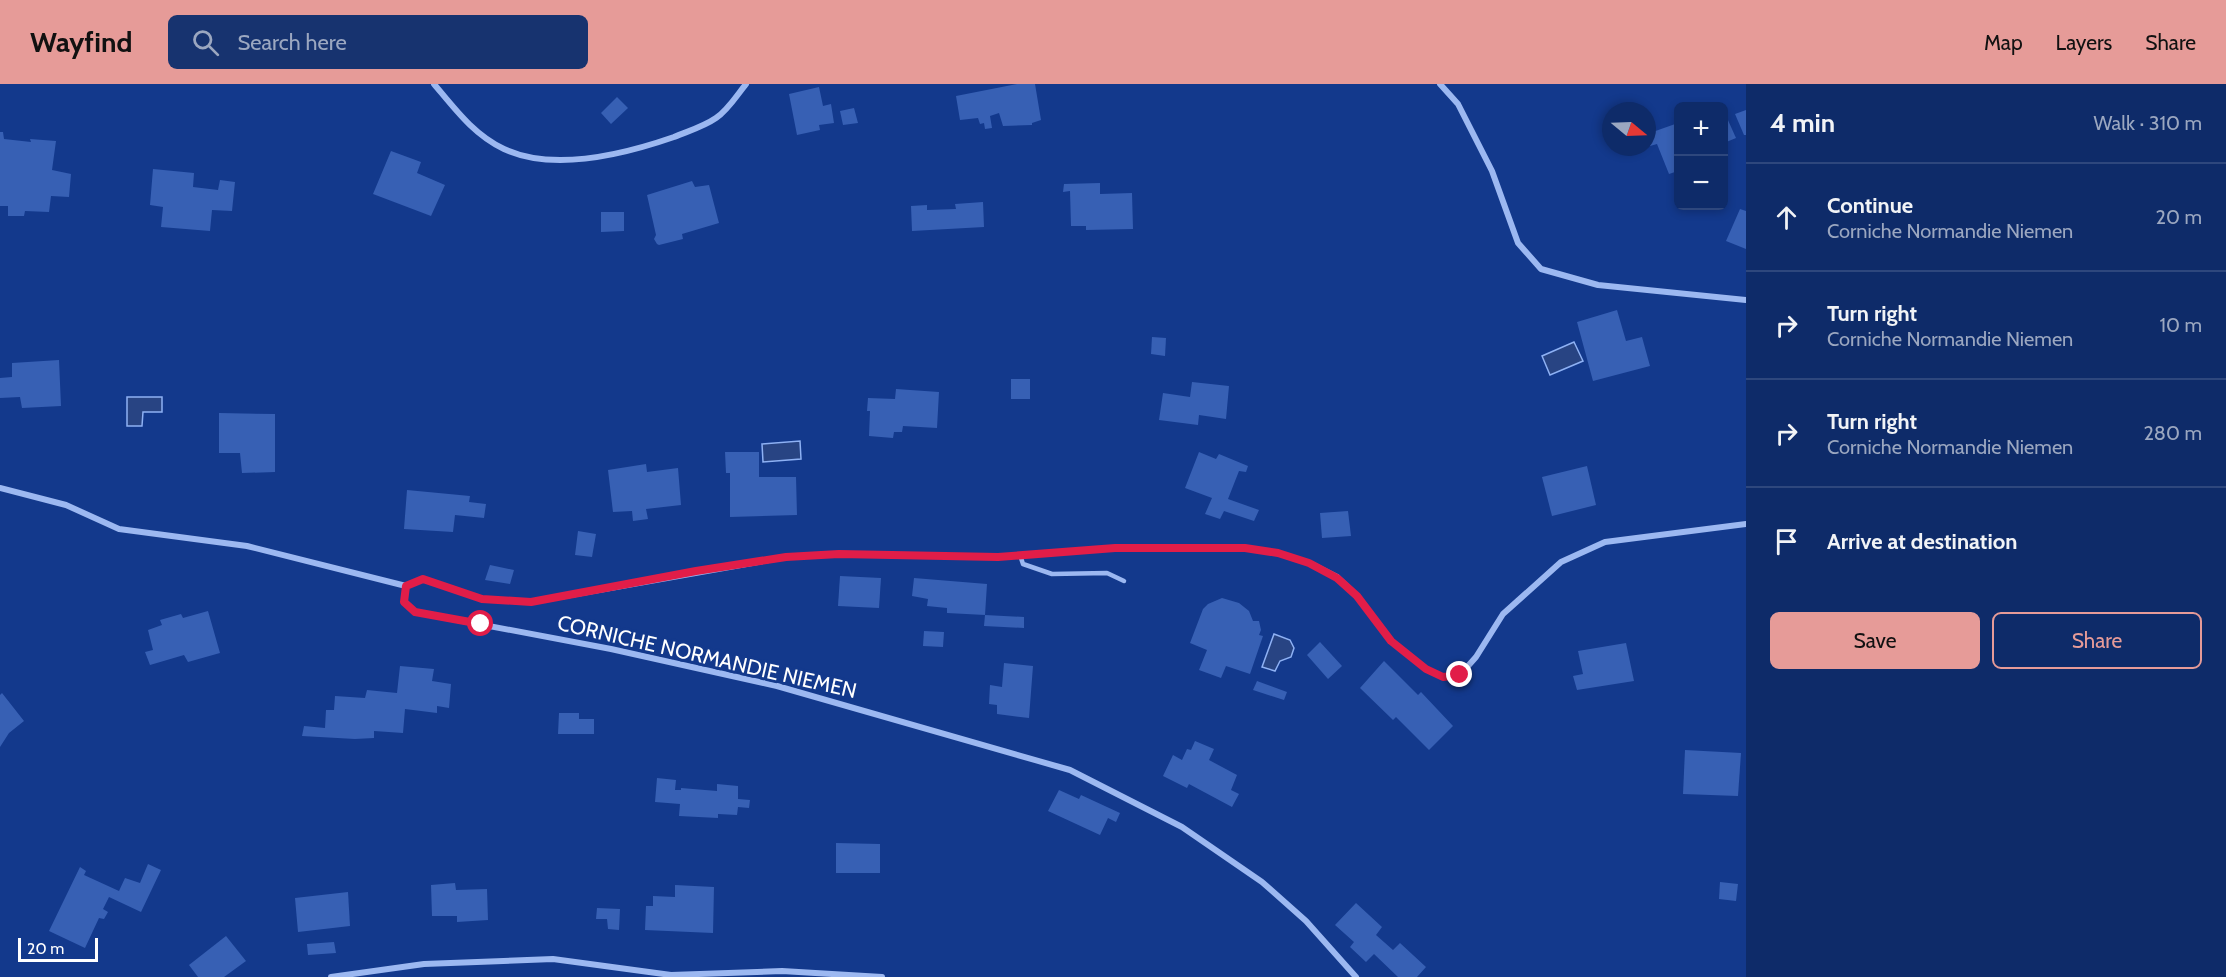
<!DOCTYPE html>
<html lang="en">
<head>
<meta charset="utf-8">
<style>
  :root { --surface:#0e2b69; --page:#17336f; --text:#f1f3f6; --muted:#9ba7c0; --line:#2e477d; --accent:#e69b98 }
  body { margin:0; font-family:Cabin,sans-serif; background:var(--page); color:var(--text) }
  .controls { position:absolute; right:18px; top:18px; display:grid; overflow:hidden; border-radius:9px; box-shadow:0 3px 9px #0003 }
  .controls button { width:54px; height:54px; display:grid; place-items:center; padding:0; border:0; border-bottom:2px solid var(--line); background:var(--surface); color:var(--text); font:30px sans-serif }
  .compass { position:absolute; left:1602px; top:18px; width:54px; height:54px; border-radius:50%; background:var(--surface); box-shadow:0 3px 9px #0003; rotate:109deg }
  .scale { position:absolute; left:18px; bottom:15px; width:80px; box-sizing:border-box; padding-left:6px; border:3px solid #fff; border-top:0; font-size:16px; line-height:21px; white-space:nowrap; color:#fff; -webkit-text-stroke:4px #13398c; paint-order:stroke }
  .stop { position:absolute; width:18px; height:18px; margin:-14px; border:4px solid #e11d48; border-radius:50%; background:#fff }
  .stop.end { background:#e11d48; border-color:#fff; box-shadow:0 2px 6px #0008 }
  .list { margin:0; padding:0; list-style:none }
  h2 { display:flex; justify-content:space-between; align-items:center; height:78px; margin:0; padding:0 24px; font-size:26px }
  h2 small { font-size:20px; font-weight:400; color:var(--muted) }
  .list li { display:grid; grid-template-columns:39px 1fr auto; gap:18px; align-items:center; box-sizing:border-box; height:108px; padding:0 24px; border-top:2px solid var(--line) }
  .list b { display:block; font-size:22px; white-space:nowrap }
  .list p { margin:0; font-size:20px; white-space:nowrap; color:var(--muted) }
  .list em { font-size:20px; font-style:normal; color:var(--muted) }
  .actions { display:flex; gap:12px; padding:18px 24px }
  .actions a { flex:1; padding:14px 0; border:2px solid var(--accent); border-radius:9px; text-align:center; font-size:21px; color:var(--accent) }
  .actions .main { background:var(--accent); color:#111 }
  .icon { flex:none; width:33px; height:33px; fill:none; stroke:currentColor; stroke-width:2; stroke-linecap:round; stroke-linejoin:round }
  .map { position:relative; flex:none; width:1746px; height:893px; overflow:hidden }
  header { display:flex; align-items:center; gap:36px; box-sizing:border-box; height:84px; padding:0 30px; background:var(--accent); color:#111 }
  header strong { font-size:28px }
  nav { display:flex; gap:33px; margin-inline-start:auto; font-size:21px }
  .search { width:420px; height:54px; background:var(--page); display:flex; align-items:center; gap:15px; box-sizing:border-box; padding:0 21px; border-radius:9px; color:var(--muted); font-size:22px }
  main { display:flex }
  aside { flex:1; background:var(--surface) }
  .map>svg:first-child { display:block }
  .water { fill:#284483; stroke:#8eb1f4; stroke-width:1.5 }
  .building { fill:#3760b4 }
  .lines { fill:none; stroke-linecap:round; stroke-linejoin:round }
  .service { stroke:#9cb8f1; stroke-width:4.5 }
  .minor { stroke:#9cb8f1; stroke-width:6 }
  .route { stroke:#e11d48; stroke-width:8 }
  .labels { text-anchor:middle; stroke-width:6; stroke-linejoin:round; paint-order:stroke }
  .street-label { font-size:21px; fill:#fff; stroke:#13398c }
</style>
</head>
<body>
<header>
<strong>Wayfind</strong>
<div class="search"><svg class="icon" aria-label="search" viewBox="0 0 24 24"><circle cx="10" cy="10" r="6"/><path d="M15 15l6 6"/></svg>Search here</div>
<nav><a>Map</a><a>Layers</a><a>Share</a></nav>
</header>
<main>
<div class="map">
<svg width="1746" height="893" viewBox="0 0 1746 893">
  <rect width="100%" height="100%" fill="#13398c"/>
  <!-- water -->
  <g class="water">
    <path d="M1574 258 1583 277 1550 291 1542 272Z"/>
    <path d="M127 313H162V328H143L142 342H127Z"/>
    <path d="M800 357 801 375 763 378 762 360Z"/>
    <path d="M1274 550 1290 556 1294 564 1291 573 1280 577 1275 587 1262 583Z"/>
  </g>
  <!-- building -->
  <g class="building">
    <path d="M1017 0H1035L1041 36 1032 39V41L1003 42 999 29 990 32 992 44 985 45 984 39 980 40 978 34 960 36 956 12Z"/>
    <path d="M819 3 823 22 831 20 834 39 819 41 820 46 797 51 789 10Z"/>
    <path d="M617 13 628 24 611 40 601 29Z"/>
    <path d="M854 24 858 39 843 41 840 27Z"/>
    <path d="M1746 26V51H1744L1735 30Z"/>
    <path d="M1727 34 1736 54 1724 59V35Z"/>
    <path d="M1678 39V87L1669 90 1657 60 1650 62 1647 50Z"/>
    <path d="M0 48H3L4 55 31 58 30 55 56 57 52 86 71 90 69 113 51 112 49 128 25 127 24 132H8V122H0Z"/>
    <path d="M391 67 421 78 417 89 445 101 431 132 373 110Z"/>
    <path d="M153 85 194 89 193 103 218 106 220 96 235 98 232 127 212 126 210 147 161 143 163 123 150 121Z"/>
    <path d="M692 97 695 103 709 101 719 139 682 150 683 155 659 161 657 160 654 155 656 151 647 111Z"/>
    <path d="M1100 99V110L1132 109 1133 145 1086 146V142H1071L1070 107 1063 108 1064 100Z"/>
    <path d="M983 118 984 143 912 147 911 122 927 121V126L956 125 955 120Z"/>
    <path d="M1740 125 1746 127V165L1726 157Z"/>
    <path d="M601 128H624V147L601 148Z"/>
    <path d="M1617 226 1626 257 1642 253 1650 282 1593 297 1577 238Z"/>
    <path d="M1152 253 1166 254 1165 272 1151 270Z"/>
    <path d="M59 276 61 322 22 324 20 313 0 314V294L12 293V279Z"/>
    <rect x="1011" y="295" width="19" height="20"/>
    <path d="M1192 298 1229 302 1226 335 1199 331 1198 341 1159 336 1163 309 1190 313Z"/>
    <path d="M896 305 939 308 937 344 903 342 902 348H894L893 354 869 352 870 327H867L868 314 895 315Z"/>
    <path d="M219 329 275 330V388L242 389 240 369H219Z"/>
    <path d="M725 368H759V393H796L797 431 730 433V389H726Z"/>
    <path d="M1199 368 1216 375 1219 370 1248 382 1246 388 1239 387 1228 415 1259 426 1254 437 1224 427 1220 435 1205 430 1212 414 1185 404Z"/>
    <path d="M646 380 647 388 678 384 681 421 646 425 648 435 633 437 632 427 613 428 608 386Z"/>
    <path d="M1587 382 1596 421 1552 432 1542 393Z"/>
    <path d="M407 406 470 412 469 418 486 420 484 434 455 431 453 448 404 445Z"/>
    <path d="M1348 427 1351 452 1322 454 1320 429Z"/>
    <path d="M578 447 596 450 592 473 575 471Z"/>
    <path d="M490 481 514 486 510 500 485 496Z"/>
    <path d="M840 492 881 494 879 524 838 522Z"/>
    <path d="M914 494 987 500 985 531 947 529V524L927 522 928 515 912 512Z"/>
    <path d="M1222 514 1239 519 1249 527 1253 537H1259L1261 546 1259 551 1263 552 1250 590 1226 582 1221 594 1199 586 1207 566 1190 559 1203 525 1208 520Z"/>
    <path d="M208 527 220 569 188 578 184 571 150 581 145 568 153 566 148 546 162 541 160 536 181 530 183 534Z"/>
    <path d="M985 531 1024 533V544L984 542Z"/>
    <path d="M924 547 944 548 943 563 923 562Z"/>
    <path d="M1320 558 1342 582 1328 595 1307 571Z"/>
    <path d="M1626 559 1634 597 1577 606 1573 592 1583 590 1578 567Z"/>
    <path d="M1384 577 1418 611 1421 608 1453 642 1429 666 1396 633 1393 636 1360 604Z"/>
    <path d="M1004 579 1033 582 1029 634 997 630V621L989 620 990 601 1002 603Z"/>
    <path d="M400 582 434 585 432 597 451 600 449 624 437 622V629L405 625 403 649 374 647V654L355 655 302 652 304 642 325 644 326 626H334L335 612 365 614 367 606 397 609Z"/>
    <path d="M1257 597 1287 608 1284 616 1253 606Z"/>
    <path d="M2 609 24 637 9 649 0 663V611Z"/>
    <path d="M559 629H579V635H594V650H558Z"/>
    <path d="M1195 657 1214 665 1209 676 1237 691 1231 706 1239 710 1232 723 1189 700 1187 704 1163 692 1173 671 1182 676 1187 665 1191 666Z"/>
    <path d="M1685 666 1741 669 1738 712 1683 710Z"/>
    <path d="M657 694 676 696 675 706H681V704L717 707V700L738 702V715L750 716 749 724 738 723 737 731 718 730V734L679 732 680 720 655 718Z"/>
    <path d="M1059 706 1079 715 1081 711 1120 729 1116 738 1108 734 1100 751 1048 727Z"/>
    <path d="M836 759 880 760V789H836Z"/>
    <path d="M148 780 161 786 141 828 109 813 103 825 108 828 104 835 99 834 85 864 49 847 80 783 86 787 84 791 119 807 125 794 140 799Z"/>
    <path d="M1720 798 1738 800 1736 817 1719 815Z"/>
    <path d="M455 799 456 806 487 805 488 836 457 838V832H432L431 801Z"/>
    <path d="M675 801 714 803 713 849 645 846 646 822H653V812L675 813Z"/>
    <path d="M348 808 350 842 298 848 295 814Z"/>
    <path d="M1356 819 1382 843 1376 851 1393 866 1400 859 1426 883 1417 893H1398L1374 870 1366 878 1350 863 1354 858 1335 841Z"/>
    <path d="M597 824 620 825 619 846 608 845 607 835H596Z"/>
    <path d="M226 852 246 877 224 893H198L189 881Z"/>
    <path d="M334 858 336 869 308 871 307 860Z"/>
  </g>
  <g class="lines">
    <!-- service -->
    <path class="service" d="M1020 471 1023 480 1052 490 1107 489 1124 497"/>
    <!-- minor -->
    <g class="minor">
      <path d="M434 0C455 25 474 51 504 65 553 88 625 70 674 53 688 47 703 43 716 34 728 26 737 11 746 0"/>
      <path d="M1440 0 1458 20 1492 87 1518 159 1541 185 1598 201 1746 216"/>
      <path d="M0 404 66 421 119 445 247 462 406 502"/>
      <path d="M331 893 424 880 553 875 671 891 782 887 882 893"/>
      <path d="M1356 893 1306 837 1262 798 1182 743 1070 686 777 602 611 565 415 528 404 518 406 502 423 495 481 515 531 518 786 473 839 470 998 473 1115 464H1245L1278 469 1309 479 1337 493 1357 512 1391 557 1426 585 1443 593 1460 591 1476 573 1503 530 1561 478 1605 458 1746 440"/>
    </g>
  </g>
  <g class="lines">
    <!-- route -->
    <path class="route" d="M481 540 415 528 404 518 406 502 423 495 482 515 531 518 696 487 786 473 839 470 998 473 1115 464H1245L1278 469 1309 479 1337 494 1357 512 1391 557 1426 585 1443 593 1460 591"/>
  </g>
  <g class="labels">
    <!-- street labels -->
    <g class="street-label">
      <text transform="translate(707 573) rotate(13)" y="7">CORNICHE NORMANDIE NIEMEN</text>
    </g>
  </g>
</svg>
<div class="controls">
<button>+</button>
<button>−</button>
</div>
<svg class="compass" viewBox="-18 -18 36 36"><path d="M0-13l5 13h-10z" fill="#e53935"/><path d="M0 13l5-13h-10z" fill="#9ba7c0"/></svg>
<div class="scale">20 m</div>
<div class="stop" style="left:481px;top:540px"></div>
<div class="stop end" style="left:1460px;top:591px"></div>
</div>
<aside>
<h2>4 min<small>Walk · 310 m</small></h2>
<ul class="list">
<li><svg class="icon" aria-label="ahead" viewBox="0 0 24 24"><path d="M12 20V5M6 11l6-6 6 6"/></svg><div><b>Continue</b><p>Corniche Normandie Niemen</p></div><em>20 m</em></li>
<li><svg class="icon" aria-label="right" viewBox="0 0 24 24"><path d="M7 20v-9h11M14 6l5 5-5 5"/></svg><div><b>Turn right</b><p>Corniche Normandie Niemen</p></div><em>10 m</em></li>
<li><svg class="icon" aria-label="right" viewBox="0 0 24 24"><path d="M7 20v-9h11M14 6l5 5-5 5"/></svg><div><b>Turn right</b><p>Corniche Normandie Niemen</p></div><em>280 m</em></li>
<li><svg class="icon" aria-label="arrive" viewBox="0 0 24 24"><path d="M6 21V4h12l-3 4 3 4H6"/></svg><div><b>Arrive at destination</b></div></li>
</ul>
<div class="actions"><a class="main">Save</a><a>Share</a></div>
</aside>
</main>
</body>
</html>
